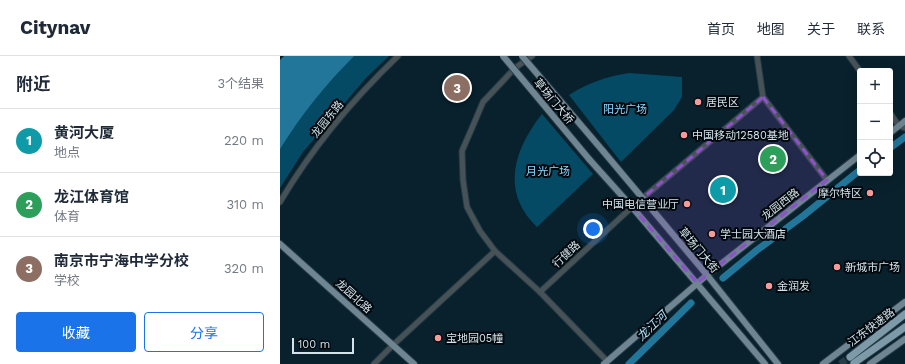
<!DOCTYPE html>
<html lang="zh">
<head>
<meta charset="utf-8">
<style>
  :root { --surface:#fff; --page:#f2f2f3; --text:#1f2937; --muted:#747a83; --line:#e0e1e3; --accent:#1a73e8 }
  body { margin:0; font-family:"Work Sans","Noto Sans SC",sans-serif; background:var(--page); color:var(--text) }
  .controls { position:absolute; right:12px; top:12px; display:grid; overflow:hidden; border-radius:4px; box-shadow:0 4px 16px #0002 }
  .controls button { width:36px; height:36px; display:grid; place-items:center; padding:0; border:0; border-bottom:1px solid var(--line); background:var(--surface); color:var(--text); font:20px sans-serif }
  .scale { position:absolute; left:12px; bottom:10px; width:62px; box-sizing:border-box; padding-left:4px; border:2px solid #d4e3ea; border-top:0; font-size:11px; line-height:14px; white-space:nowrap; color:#d4e3ea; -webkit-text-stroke:3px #02090e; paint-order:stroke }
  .you { position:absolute; left:313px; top:173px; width:14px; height:14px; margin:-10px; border:3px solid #fff; border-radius:50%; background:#1a73e8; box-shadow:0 0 0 6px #1a73e833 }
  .badge { display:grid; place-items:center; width:26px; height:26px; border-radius:50%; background:var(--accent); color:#fff; font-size:13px; font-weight:700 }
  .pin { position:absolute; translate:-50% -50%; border:2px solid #fff; box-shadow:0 1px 4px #0006 }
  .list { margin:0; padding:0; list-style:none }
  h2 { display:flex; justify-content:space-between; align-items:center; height:52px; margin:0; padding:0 16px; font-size:17px }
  h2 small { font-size:13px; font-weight:400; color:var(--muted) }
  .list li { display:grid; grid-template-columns:26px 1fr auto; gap:12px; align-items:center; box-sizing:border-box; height:64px; padding:0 16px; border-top:1px solid var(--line) }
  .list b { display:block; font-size:15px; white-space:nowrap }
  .list p { margin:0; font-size:13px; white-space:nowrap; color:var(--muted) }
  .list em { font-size:13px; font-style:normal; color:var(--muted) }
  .actions { display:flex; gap:8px; padding:12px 16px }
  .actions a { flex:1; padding:9px 0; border:1px solid var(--accent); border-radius:4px; text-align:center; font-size:14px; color:var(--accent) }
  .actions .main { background:var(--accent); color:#fff }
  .icon { flex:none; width:22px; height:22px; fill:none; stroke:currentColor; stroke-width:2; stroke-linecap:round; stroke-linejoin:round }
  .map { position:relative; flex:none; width:625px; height:308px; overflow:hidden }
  header { display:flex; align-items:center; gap:24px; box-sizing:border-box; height:56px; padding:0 20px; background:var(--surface); border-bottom:1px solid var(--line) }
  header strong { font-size:19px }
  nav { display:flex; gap:22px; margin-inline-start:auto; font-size:14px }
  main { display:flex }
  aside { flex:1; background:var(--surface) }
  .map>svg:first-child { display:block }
  .green { fill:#054a64 }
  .water { fill:#217699 }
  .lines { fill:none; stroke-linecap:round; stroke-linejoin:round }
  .river { stroke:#217699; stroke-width:7 }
  .highway-tunnel { stroke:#273e48; stroke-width:7; stroke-dasharray:7 3.5; stroke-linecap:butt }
  .minor-casing { stroke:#253c47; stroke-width:7 }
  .major-casing { stroke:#253c47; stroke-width:8 }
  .highway-casing { stroke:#253c47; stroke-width:9 }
  .minor { stroke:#475257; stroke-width:5 }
  .major { stroke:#6f8591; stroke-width:6 }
  .highway { stroke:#7e9aa8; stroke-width:7 }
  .major-bridge-casing { stroke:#253c47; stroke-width:8; stroke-linecap:butt }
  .major-bridge { stroke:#6f8591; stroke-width:6 }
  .marked { fill:#8d51c8; fill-opacity:0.2; stroke:#8d51c8; stroke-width:3; stroke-dasharray:8 5; stroke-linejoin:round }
  .poi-dot { fill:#f59b9a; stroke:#02090e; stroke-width:1.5 }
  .labels { text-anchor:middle; stroke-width:4; stroke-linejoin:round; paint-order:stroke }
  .street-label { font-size:11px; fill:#d4e3ea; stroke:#02090e }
  .poi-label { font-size:11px; fill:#d4e3ea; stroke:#02090e; text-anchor:start }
  .park-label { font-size:11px; fill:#8fd9fe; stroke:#02090e }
  .water-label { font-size:12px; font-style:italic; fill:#b1e0f9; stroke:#02090e }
</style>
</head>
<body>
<header>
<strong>Citynav</strong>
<nav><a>首页</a><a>地图</a><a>关于</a><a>联系</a></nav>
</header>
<main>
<aside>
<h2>附近<small>3个结果</small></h2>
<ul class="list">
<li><span class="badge" style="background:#0f9aa8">1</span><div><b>黄河大厦</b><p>地点</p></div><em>220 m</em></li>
<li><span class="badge" style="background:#2e9e5b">2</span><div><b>龙江体育馆</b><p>体育</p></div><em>310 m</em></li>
<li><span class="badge" style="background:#8d6e63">3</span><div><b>南京市宁海中学分校</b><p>学校</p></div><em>320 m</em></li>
</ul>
<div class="actions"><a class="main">收藏</a><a>分享</a></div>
</aside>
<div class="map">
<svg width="625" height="308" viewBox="0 0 625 308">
  <rect width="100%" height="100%" fill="#08212c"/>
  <!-- green -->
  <g class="green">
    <path d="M6 0H109L86 22 23 96 0 132V8Z"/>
    <path d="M349 17 402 21V41L394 54 341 106 289 39C309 26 326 21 349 17Z"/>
    <path d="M262 58 313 118 257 171C220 136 234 93 262 58Z"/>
  </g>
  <!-- water -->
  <path class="water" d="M4 0H74C46 28 21 59 0 93V4Z"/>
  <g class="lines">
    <!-- river -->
    <g class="river">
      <path d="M610 92 625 81"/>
      <path d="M443 222 477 194 523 160 580 114"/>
      <path d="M349 308 411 247"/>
    </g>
    <!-- highway-tunnel -->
    <path class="highway-tunnel" d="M560 308 570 301"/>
    <defs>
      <g id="minor">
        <path d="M252 0 235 12 203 46 192 72 182 95 183 124 187 151 200 175 215 195 260 236 327 305"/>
        <path d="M477 0 483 41 547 124"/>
        <path d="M569 0 580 15"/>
        <path d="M610 57 619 70 625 72"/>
        <path d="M0 146C32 92 73 43 118 0"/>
        <path d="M260 236 352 151 483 41"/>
        <path d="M94 308 113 289 215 195"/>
      </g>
      <g id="major">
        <path d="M610 77 625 65"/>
        <path d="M323 95 427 219 498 308"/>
        <path d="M309 103 352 151 485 308"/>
        <path d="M0 188 134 308"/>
        <path d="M324 308 427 219 580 99"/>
        <path d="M543 308 625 246"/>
        <path d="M590 308 625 283"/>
      </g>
      <g id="highway">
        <path d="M570 301 625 258"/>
        <path d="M574 307 625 271"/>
      </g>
    </defs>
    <!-- minor casing -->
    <use href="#minor" class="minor-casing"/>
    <!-- major casing -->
    <use href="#major" class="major-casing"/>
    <!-- highway casing -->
    <use href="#highway" class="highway-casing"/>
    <!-- minor -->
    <use href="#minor" class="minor"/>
    <!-- major -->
    <use href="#major" class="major"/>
    <!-- highway -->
    <use href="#highway" class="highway"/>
    <defs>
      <g id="major-bridge">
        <path d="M223 0 309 103"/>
        <path d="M242 0 323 95"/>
      </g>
    </defs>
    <!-- major-bridge casing -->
    <use href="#major-bridge" class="major-bridge-casing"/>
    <!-- major-bridge -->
    <use href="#major-bridge" class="major-bridge"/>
  </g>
  <!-- marked area -->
  <path class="marked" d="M483 41 547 124 417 227 352 151Z"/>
  <!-- markers -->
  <g class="poi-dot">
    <circle cx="418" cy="46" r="4"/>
    <circle cx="404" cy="79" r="4"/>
    <circle cx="590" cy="137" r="4"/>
    <circle cx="407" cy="148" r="4"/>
    <circle cx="432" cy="178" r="4"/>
    <circle cx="557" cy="211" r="4"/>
    <circle cx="489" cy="230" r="4"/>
    <circle cx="158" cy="282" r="4"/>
  </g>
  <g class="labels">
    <!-- street labels -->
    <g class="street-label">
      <text transform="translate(274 45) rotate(50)" y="4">草场门大桥</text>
      <text transform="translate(47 63) rotate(-51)" y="4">龙园东路</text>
      <text transform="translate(500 148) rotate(-38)" y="4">龙园西路</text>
      <text transform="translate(419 194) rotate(50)" y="4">草场门大街</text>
      <text transform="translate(286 198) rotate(-43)" y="4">行健路</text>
      <text transform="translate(74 240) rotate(42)" y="4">龙园北路</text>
      <text transform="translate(591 271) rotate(-37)" y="4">江东快速路</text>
    </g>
    <!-- poi labels -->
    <g class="poi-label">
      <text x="426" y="50">居民区</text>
      <text x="412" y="83">中国移动12580基地</text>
      <text x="582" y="141" text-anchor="end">摩尔特区</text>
      <text x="399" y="152" text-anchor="end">中国电信营业厅</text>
      <text x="440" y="182">学士园大酒店</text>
      <text x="565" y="215">新城市广场</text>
      <text x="497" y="234">金润发</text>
      <text x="166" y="286">宝地园05幢</text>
    </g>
    <!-- park labels -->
    <g class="park-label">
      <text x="345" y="57">阳光广场</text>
      <text x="268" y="119">月光广场</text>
    </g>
    <!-- water labels -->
    <g class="water-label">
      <text transform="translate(372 270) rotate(-44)" y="4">龙江河</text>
    </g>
  </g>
</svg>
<div class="controls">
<button>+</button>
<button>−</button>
<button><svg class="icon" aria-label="locate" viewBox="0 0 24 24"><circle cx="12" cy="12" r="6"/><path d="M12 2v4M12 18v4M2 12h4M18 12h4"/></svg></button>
</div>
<div class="scale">100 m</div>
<div class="you"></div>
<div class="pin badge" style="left:443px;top:134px;background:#0f9aa8">1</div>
<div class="pin badge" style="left:493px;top:103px;background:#2e9e5b">2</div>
<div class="pin badge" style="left:177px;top:32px;background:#8d6e63">3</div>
</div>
</main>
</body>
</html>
